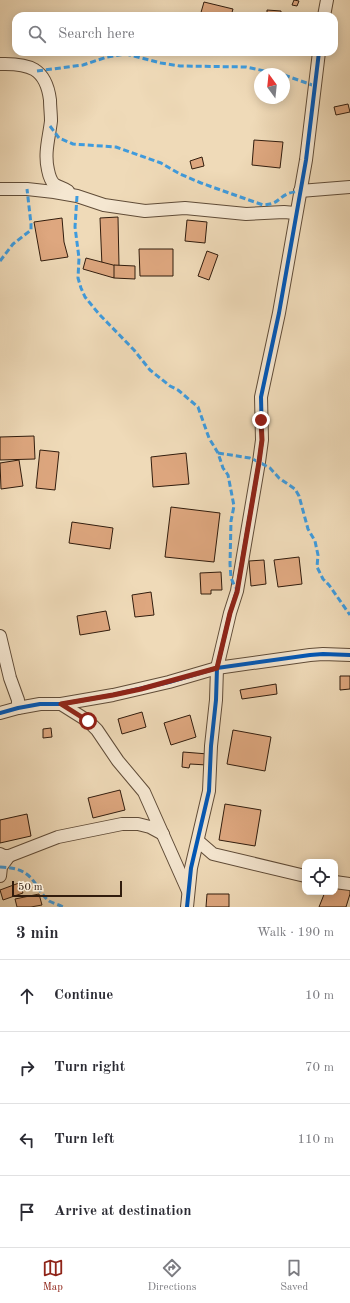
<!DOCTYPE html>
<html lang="en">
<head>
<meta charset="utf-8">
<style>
  :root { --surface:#fff; --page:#f2f2f3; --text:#2b2b33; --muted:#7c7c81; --line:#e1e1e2; --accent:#8f2418 }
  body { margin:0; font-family:"Old Standard TT",serif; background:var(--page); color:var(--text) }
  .controls { position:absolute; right:12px; bottom:12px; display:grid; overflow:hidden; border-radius:8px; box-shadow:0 2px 10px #0003 }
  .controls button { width:36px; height:36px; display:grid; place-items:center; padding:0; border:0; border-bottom:1px solid var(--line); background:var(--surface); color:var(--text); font:20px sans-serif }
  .compass { position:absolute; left:254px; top:68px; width:36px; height:36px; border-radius:50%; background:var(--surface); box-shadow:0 2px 10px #0003; rotate:345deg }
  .scale { position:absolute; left:12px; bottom:10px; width:110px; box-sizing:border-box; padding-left:4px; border:2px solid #311c0d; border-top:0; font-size:11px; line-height:14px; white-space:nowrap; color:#311c0d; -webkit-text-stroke:3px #f5e7d1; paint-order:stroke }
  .stop { position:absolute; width:12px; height:12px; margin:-9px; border:3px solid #8f2418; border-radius:50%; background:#fff }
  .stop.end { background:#8f2418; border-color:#fff; box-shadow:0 1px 4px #0008 }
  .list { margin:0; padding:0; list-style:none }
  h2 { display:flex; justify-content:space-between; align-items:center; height:52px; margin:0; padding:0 16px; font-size:17px }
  h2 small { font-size:13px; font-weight:400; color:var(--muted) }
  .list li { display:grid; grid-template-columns:26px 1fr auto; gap:12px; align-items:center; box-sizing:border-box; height:72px; padding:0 16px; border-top:1px solid var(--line) }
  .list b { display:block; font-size:15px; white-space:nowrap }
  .list em { font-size:13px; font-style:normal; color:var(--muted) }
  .icon { flex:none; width:22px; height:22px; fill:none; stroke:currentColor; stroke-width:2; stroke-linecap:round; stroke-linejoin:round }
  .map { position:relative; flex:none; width:350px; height:907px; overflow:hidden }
  .search { position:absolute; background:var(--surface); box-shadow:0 2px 10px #0003; left:12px; right:12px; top:12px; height:44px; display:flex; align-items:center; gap:10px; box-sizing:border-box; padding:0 14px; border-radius:12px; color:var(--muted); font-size:15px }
  .sheet { height:340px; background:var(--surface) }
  nav { display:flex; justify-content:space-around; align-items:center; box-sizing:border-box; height:56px; border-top:1px solid var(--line); background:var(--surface); font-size:11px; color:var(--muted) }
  nav a { display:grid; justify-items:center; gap:2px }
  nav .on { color:var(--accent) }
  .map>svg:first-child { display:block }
  .building { fill:#dea77f; stroke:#311c0d }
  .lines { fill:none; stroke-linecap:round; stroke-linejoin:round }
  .minor-casing { stroke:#604c38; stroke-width:14 }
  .minor { stroke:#f5e7d1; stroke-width:12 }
  .quiet { stroke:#3e9bde; stroke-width:3; stroke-dasharray:6 3; stroke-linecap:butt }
  .cycleway-casing { stroke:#f5e7d1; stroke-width:6 }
  .cycleway { stroke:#0057b8; stroke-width:4 }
  .route { stroke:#8f2418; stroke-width:5 }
</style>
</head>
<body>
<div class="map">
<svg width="350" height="907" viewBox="0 0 350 907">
  <rect width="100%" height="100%" fill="#efdab8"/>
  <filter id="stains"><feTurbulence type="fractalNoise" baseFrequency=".005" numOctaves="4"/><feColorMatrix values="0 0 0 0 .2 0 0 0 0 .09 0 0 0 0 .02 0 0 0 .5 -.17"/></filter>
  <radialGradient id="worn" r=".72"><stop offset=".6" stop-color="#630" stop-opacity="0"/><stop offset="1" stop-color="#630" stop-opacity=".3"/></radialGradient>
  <!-- building -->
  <g class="building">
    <path d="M294 0 299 1 297 6 292 5Z"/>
    <path d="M204 2 233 9 231 16H200Z"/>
    <path d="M267 10 281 11V16H267Z"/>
    <path d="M348 104 350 112 336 115 334 107Z"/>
    <path d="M254 140 283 142 280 168 252 165Z"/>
    <path d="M202 157 204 166 192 169 190 161Z"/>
    <path d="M118 217 119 266H102L100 218Z"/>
    <path d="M62 218 64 242 68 257 41 261 34 222Z"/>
    <path d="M187 220 207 222 205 243 185 241Z"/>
    <path d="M139 249H173V276H140Z"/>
    <path d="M207 251 218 255 209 280 198 276Z"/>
    <path d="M86 258 117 266 114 278 83 269Z"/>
    <path d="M114 265 135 266V279L114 278Z"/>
    <path d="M34 436 35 459 0 460V437Z"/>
    <path d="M40 450 59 452 55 490 36 488Z"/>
    <path d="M186 453 189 484 153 487 151 457Z"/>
    <path d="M19 460 23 486 1 489 0 463Z"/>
    <path d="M171 507 220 513 214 562 165 557Z"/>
    <path d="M72 522 113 528 110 549 69 543Z"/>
    <path d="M299 557 302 584 278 587 274 560Z"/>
    <path d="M264 560 266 584 251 586 249 561Z"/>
    <path d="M221 572 222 590H211V594H201L200 573Z"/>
    <path d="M151 592 154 615 135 617 132 595Z"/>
    <path d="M106 611 110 630 80 635 77 616Z"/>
    <path d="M340 676H350V689L340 690Z"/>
    <path d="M276 684 277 694 242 699 240 690Z"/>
    <path d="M142 712 146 727 122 734 118 719Z"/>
    <path d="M190 715 196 737 171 745 164 723Z"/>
    <path d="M51 728 52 737 43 738V729Z"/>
    <path d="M233 730 271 737 265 771 227 764Z"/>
    <path d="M183 752 208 754 207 765 190 764 189 768 182 767Z"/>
    <path d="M120 790 125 810 93 818 88 798Z"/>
    <path d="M225 804 261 810 255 846 219 840Z"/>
    <path d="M27 814 31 836 0 843V820Z"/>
    <path d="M19 883 23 893 3 900 0 890Z"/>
    <path d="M335 885 350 890V894L346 907H319L325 892H335Z"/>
    <path d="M39 894 42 905 31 907H17L15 899Z"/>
    <path d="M207 894H229V907H206Z"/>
  </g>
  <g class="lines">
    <defs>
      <g id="minor">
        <path d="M324 16 327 0"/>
        <path d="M0 64C29 63 46 68 50 100 50 107 51 114 51 121 49 138 44 153 48 170 49 175 51 181 54 184 58 187 64 188 68 191"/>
        <path d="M0 189H27L54 192 77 196 104 205 145 211 185 208 246 214 284 212 295 213"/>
        <path d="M300 191 350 187"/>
        <path d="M0 636 10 678 18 700V708"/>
        <path d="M61 704 88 721 97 730 118 761 144 792 188 891"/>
        <path d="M0 713 18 708 40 704H61L113 695 169 682 217 668 310 655 323 654 350 655"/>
        <path d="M198 841 213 854 305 876"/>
        <path d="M0 854 4 856H9L58 837 122 824H138L150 827 163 834"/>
        <path d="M0 876 1 867 9 856"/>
        <path d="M335 882 350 884"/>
        <path d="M187 907 191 868 209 791 211 746 216 700 217 668 230 613 237 591 259 462 262 440 261 397 279 313 306 160 319 52"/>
      </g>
    </defs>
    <!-- minor casing -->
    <use href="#minor" class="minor-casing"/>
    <!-- minor -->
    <use href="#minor" class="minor"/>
    <!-- quiet -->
    <g class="quiet">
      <path d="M37 71 83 65 107 57 126 54 161 63 180 66 246 67 279 74"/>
      <path d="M284 75 315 86"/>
      <path d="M50 126 59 138 73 144 116 147 161 163 180 174 201 183 263 205C278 204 276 200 287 194 291 192 296 192 300 191"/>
      <path d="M77 196 75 227 79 258 78 278 81 288 85 297 99 314 134 350 150 370 170 386 178 390 198 407 209 438 218 453 223 468 228 475 234 506 231 521 230 564 231 578 236 589"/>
      <path d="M0 261 13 244 31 230V224L27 189"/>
      <path d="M218 453 250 458 259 462 270 468 279 478 295 489 299 496 308 529 315 541 318 555 317 567 323 579 329 585 350 615"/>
      <path d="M0 867C17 868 27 870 37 886 40 891 44 897 49 901 53 903 59 905 63 907"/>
    </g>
    <defs>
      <g id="cycleway">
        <path d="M0 713 18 708 40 704H61L113 695 169 682 217 668 310 655 323 654 350 655"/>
        <path d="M187 907 191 868 209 791 211 746 216 700 217 668 230 613 237 591 259 462 262 440 261 397 279 313 306 160 319 52"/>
      </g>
    </defs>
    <!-- cycleway casing -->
    <use href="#cycleway" class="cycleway-casing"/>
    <!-- cycleway -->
    <use href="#cycleway" class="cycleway"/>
  </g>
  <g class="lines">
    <!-- route -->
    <path class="route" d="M88 721 61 704 113 695 141 689 217 668 230 613 237 592 259 462 262 440 261 420"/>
  </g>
  <rect width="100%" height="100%" filter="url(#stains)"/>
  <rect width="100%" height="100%" fill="url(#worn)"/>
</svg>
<div class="controls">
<button><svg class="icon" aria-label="locate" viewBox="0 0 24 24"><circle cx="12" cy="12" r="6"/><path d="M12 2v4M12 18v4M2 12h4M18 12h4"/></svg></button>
</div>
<svg class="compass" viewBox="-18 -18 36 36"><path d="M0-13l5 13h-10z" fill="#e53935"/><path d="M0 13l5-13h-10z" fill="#7c7c81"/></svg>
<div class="scale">50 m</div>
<div class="stop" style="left:88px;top:721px"></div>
<div class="stop end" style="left:261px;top:420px"></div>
<div class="search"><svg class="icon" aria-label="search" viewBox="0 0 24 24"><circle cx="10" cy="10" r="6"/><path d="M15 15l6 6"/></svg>Search here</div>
</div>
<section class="sheet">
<h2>3 min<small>Walk · 190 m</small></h2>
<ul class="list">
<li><svg class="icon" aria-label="ahead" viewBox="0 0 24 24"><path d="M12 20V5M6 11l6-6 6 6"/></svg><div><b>Continue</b></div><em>10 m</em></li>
<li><svg class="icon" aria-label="right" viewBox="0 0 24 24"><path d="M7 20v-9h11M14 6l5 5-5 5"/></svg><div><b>Turn right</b></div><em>70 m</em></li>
<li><svg class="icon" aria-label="left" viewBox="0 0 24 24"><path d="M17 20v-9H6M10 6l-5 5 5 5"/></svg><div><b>Turn left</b></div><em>110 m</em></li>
<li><svg class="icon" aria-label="arrive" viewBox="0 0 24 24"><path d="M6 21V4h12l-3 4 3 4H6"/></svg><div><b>Arrive at destination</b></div></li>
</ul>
</section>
<nav>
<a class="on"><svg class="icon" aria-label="map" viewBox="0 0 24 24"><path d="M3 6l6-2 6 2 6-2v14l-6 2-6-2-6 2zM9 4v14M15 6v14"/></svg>Map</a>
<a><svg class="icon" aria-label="directions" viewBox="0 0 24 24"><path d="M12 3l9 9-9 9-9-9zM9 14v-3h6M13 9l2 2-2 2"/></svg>Directions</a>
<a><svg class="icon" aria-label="saved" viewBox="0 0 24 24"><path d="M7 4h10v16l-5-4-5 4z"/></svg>Saved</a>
</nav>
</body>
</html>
